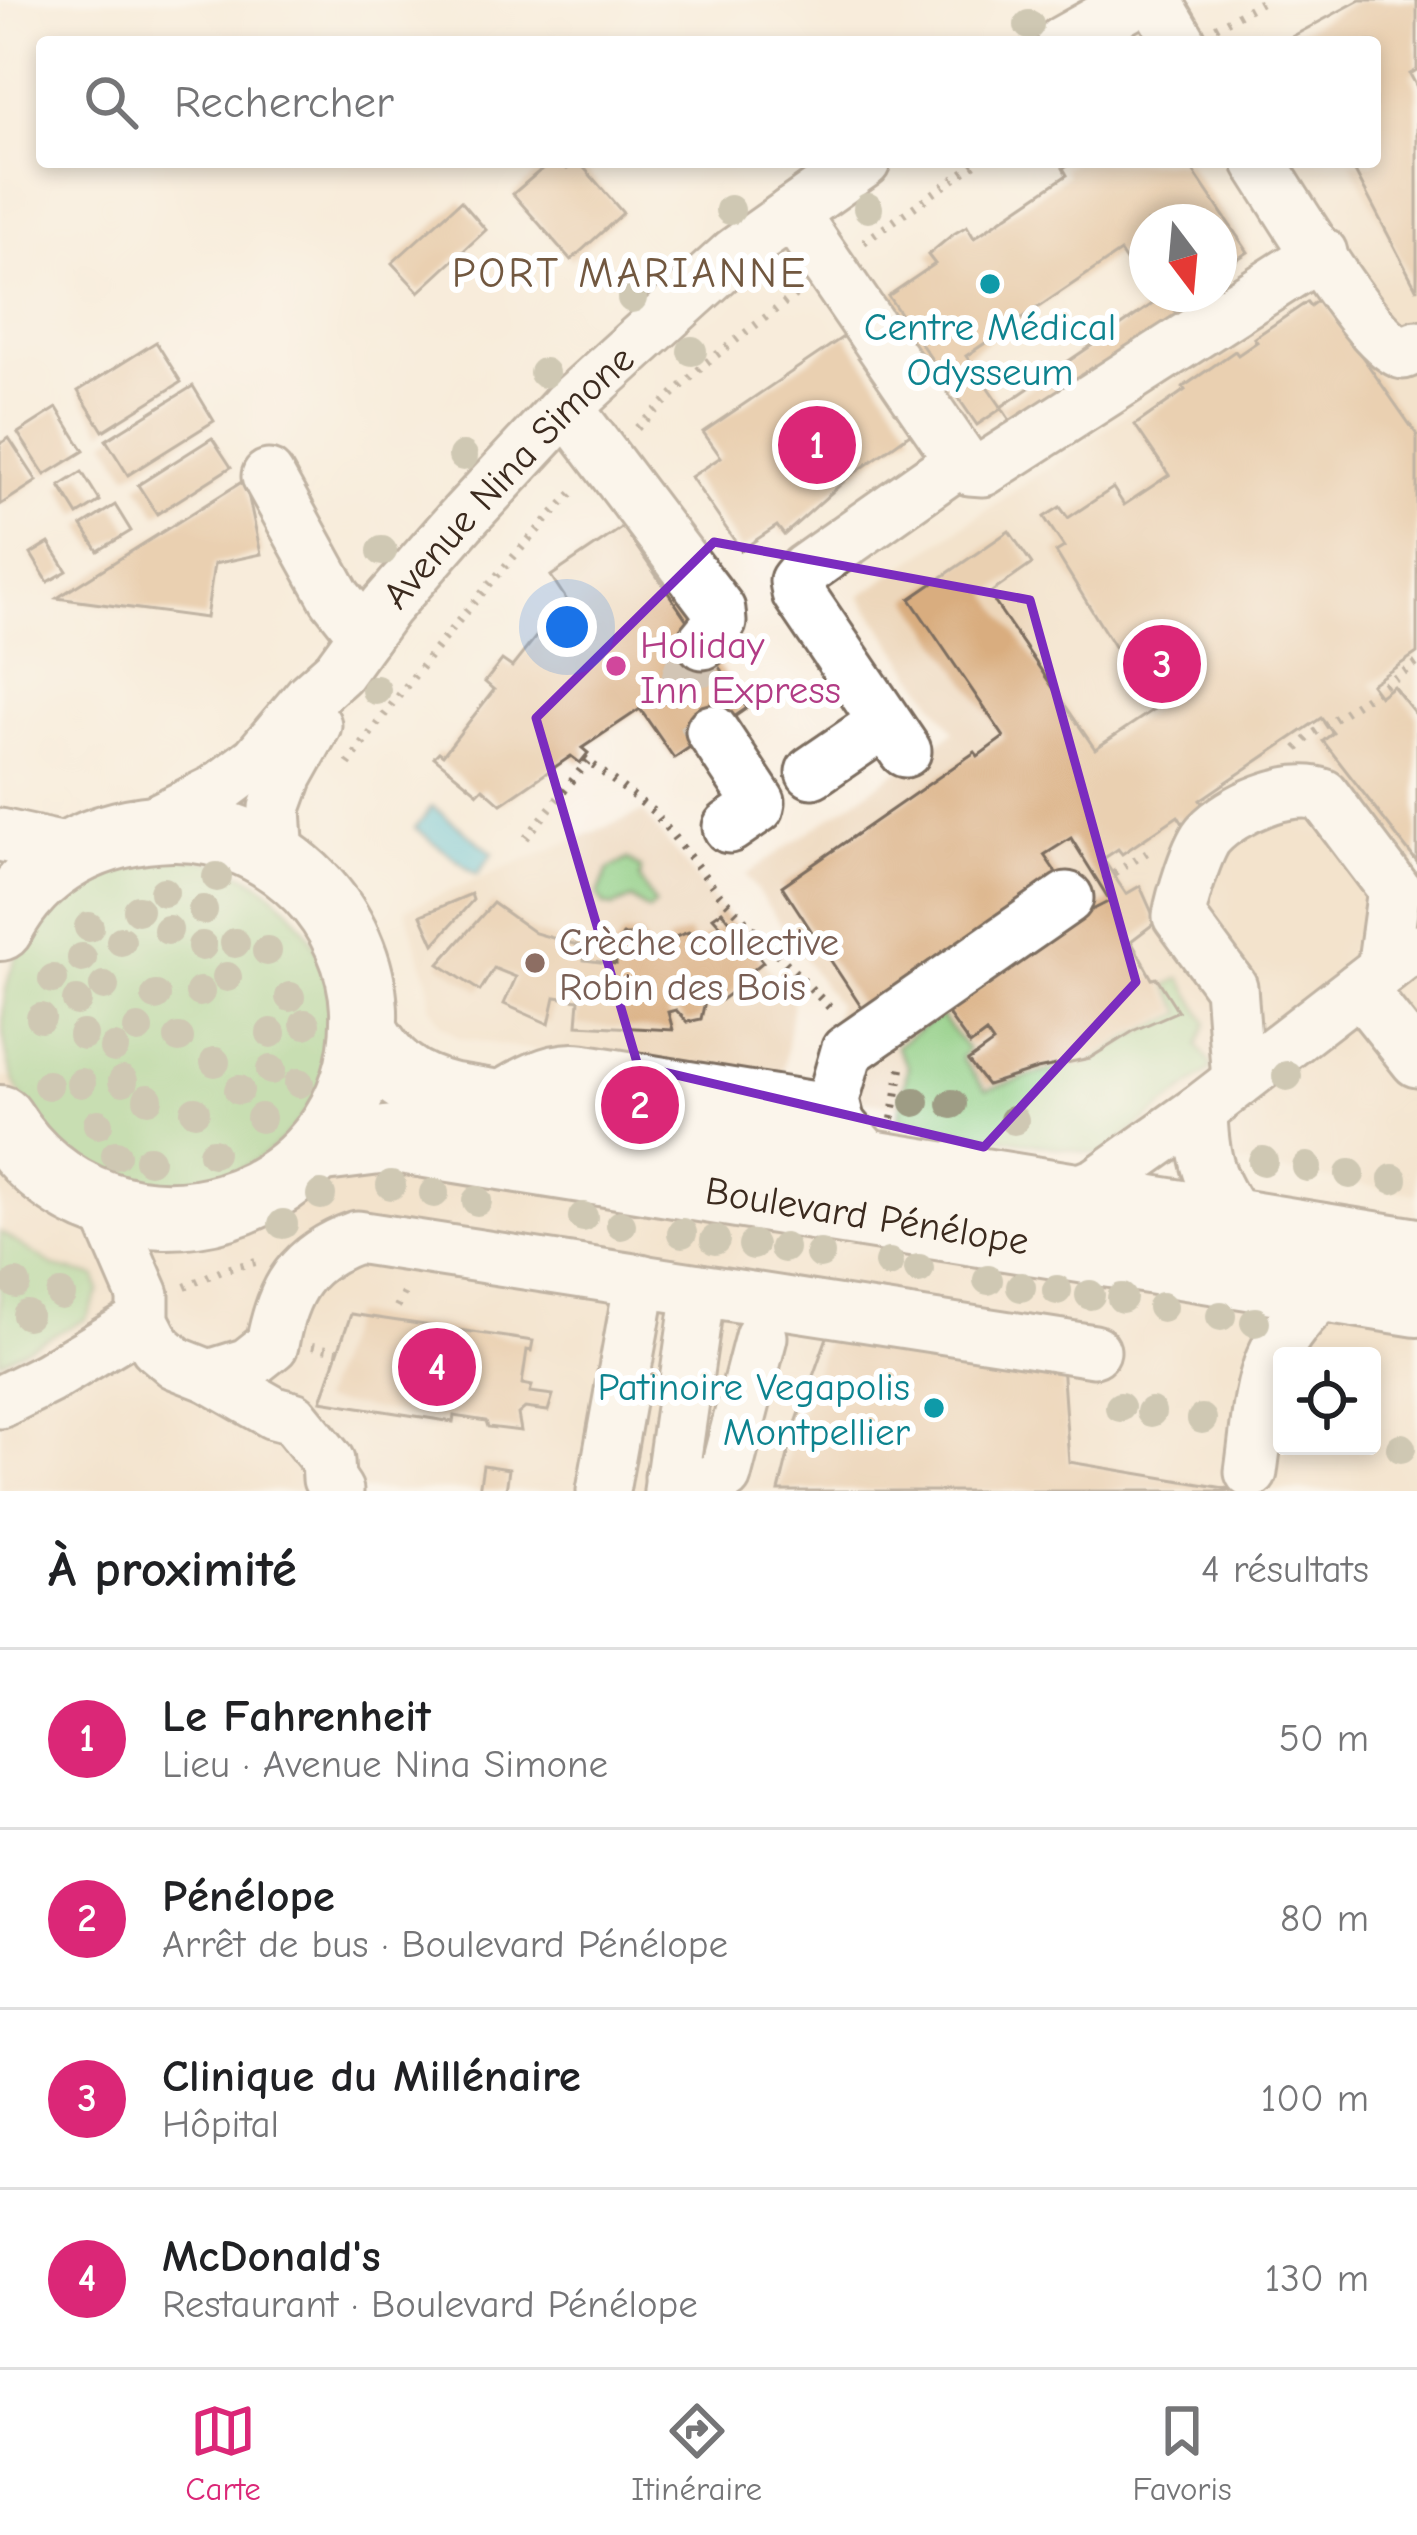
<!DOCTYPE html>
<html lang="fr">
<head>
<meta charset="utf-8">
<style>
  :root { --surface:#fff; --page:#f2f2f2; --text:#202124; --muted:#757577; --line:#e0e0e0; --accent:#db2777 }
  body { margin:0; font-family:"Comic Neue",sans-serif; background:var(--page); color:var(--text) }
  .controls { position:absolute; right:36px; bottom:36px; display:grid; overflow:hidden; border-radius:12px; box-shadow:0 6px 18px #0003 }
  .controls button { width:108px; height:108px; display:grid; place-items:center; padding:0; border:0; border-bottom:3px solid var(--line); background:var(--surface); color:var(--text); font:60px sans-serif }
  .compass { position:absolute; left:1129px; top:204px; width:108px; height:108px; border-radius:50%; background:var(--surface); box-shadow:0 6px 18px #0003; rotate:164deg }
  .you { position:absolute; left:567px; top:627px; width:42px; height:42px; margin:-30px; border:9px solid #fff; border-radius:50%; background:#1a73e8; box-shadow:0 0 0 18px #1a73e833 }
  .badge { display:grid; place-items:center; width:78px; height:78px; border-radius:50%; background:var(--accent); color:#fff; font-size:39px; font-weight:700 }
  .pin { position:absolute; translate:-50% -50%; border:6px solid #fff; box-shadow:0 3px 12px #0006 }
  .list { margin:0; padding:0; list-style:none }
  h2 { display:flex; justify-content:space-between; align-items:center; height:156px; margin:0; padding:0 48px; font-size:51px }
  h2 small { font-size:39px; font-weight:400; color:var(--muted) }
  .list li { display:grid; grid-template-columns:78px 1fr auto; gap:36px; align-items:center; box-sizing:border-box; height:180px; padding:0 48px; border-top:3px solid var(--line) }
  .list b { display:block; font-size:45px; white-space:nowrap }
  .list p { margin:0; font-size:39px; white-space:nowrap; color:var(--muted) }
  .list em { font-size:39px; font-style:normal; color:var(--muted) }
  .icon { flex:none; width:66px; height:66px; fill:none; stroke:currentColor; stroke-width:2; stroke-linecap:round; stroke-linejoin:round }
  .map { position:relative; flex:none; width:1417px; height:1491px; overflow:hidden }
  .search { position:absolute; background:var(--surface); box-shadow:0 6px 18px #0003; left:36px; right:36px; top:36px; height:132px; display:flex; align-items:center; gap:30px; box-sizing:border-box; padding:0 42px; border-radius:12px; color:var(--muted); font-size:45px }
  .sheet { height:876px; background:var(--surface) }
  nav { display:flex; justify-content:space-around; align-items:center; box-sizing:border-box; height:168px; border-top:3px solid var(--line); background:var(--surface); font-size:33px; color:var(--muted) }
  nav a { display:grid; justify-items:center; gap:6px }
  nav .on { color:var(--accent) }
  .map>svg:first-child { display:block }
  .built { fill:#edd7bb; fill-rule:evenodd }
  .green { fill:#8fcc81; stroke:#657b50; stroke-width:3 }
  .water { fill:#60c7dd; stroke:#4e787e; stroke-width:3 }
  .building { fill:#d9ad7f }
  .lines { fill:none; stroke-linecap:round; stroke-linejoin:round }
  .minor-tunnel { stroke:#d2c5b5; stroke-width:51; stroke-dasharray:51 26; stroke-linecap:butt }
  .minor-casing { stroke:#7d6e60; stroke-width:57 }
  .major-casing { stroke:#7d6e60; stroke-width:72 }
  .path { stroke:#7d6e60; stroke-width:8; stroke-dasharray:3 9; stroke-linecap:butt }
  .minor { stroke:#fff; stroke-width:51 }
  .major { stroke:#fff; stroke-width:66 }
  .tree { fill:#9e9c84 }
  .marked { fill:none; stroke:#7b2cbf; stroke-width:9; stroke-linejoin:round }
  .culture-dot { fill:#0f9aa8; stroke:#fff; stroke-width:4.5 }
  .hotel-dot { fill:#d1479c; stroke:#fff; stroke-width:4.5 }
  .education-dot { fill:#8d6e63; stroke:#fff; stroke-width:4.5 }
  .labels { text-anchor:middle; stroke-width:12; stroke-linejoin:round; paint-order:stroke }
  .culture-label { font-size:39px; fill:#0d838f; stroke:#fff }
  .street-label { font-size:39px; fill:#3b2a1e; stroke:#fff }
  .hotel-label { font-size:39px; fill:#b23c85; stroke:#fff; text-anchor:start }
  .education-label { font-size:39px; fill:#785e54; stroke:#fff; text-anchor:start }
  .neighbourhood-label { font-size:42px; letter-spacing:3px; fill:#725840; stroke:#fff }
</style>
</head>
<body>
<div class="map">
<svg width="1417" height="1491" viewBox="0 0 1417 1491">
  <rect width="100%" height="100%" fill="#fff"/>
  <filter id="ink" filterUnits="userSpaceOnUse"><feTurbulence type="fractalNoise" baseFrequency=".00833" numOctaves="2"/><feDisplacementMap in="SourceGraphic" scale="24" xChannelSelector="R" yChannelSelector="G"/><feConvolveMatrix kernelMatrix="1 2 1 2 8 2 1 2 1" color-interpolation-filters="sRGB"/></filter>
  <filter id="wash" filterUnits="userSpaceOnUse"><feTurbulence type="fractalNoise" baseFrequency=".004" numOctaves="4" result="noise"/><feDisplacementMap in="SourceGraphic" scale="48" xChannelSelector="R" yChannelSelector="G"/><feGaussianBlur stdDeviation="2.7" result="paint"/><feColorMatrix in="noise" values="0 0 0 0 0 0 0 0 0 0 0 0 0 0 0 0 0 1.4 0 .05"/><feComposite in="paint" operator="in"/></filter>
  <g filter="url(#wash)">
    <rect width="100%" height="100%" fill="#f8ecdb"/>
    <!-- built -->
    <g class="built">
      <path d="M1353 0H1417V1194L822 1093 837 1005 746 875 954 732 860 596 1358 256 1288 162H1375V42H1277Z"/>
      <path d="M643 812 793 1000 781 1091 459 1038 441 1024 430 1007 428 981 405 909Z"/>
      <path d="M330 1068 1417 1277V1491H0V1079L11 1077 31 1117ZM1282 1356H1372V1446H1282Z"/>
    </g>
    <!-- green -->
    <g class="green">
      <circle cx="168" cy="1021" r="165"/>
      <path d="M628 859 641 869 640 880 655 904 649 911 633 899 613 907 604 905 598 895 608 870Z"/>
      <path d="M1181 978 1207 1022 1198 1046 1213 1068 1101 1155 898 1121 908 1066 896 1046 940 1015 968 1050 961 1058 986 1090 1040 1073 1090 1063 1132 1036 1183 1013 1167 985Z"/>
      <path d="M0 1232 55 1267 95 1276 99 1291 86 1319 0 1361Z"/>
    </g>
    <!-- water -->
    <path class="water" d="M432 806 493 853 477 875 415 828Z"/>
    <g id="blocks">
      <!-- building -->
      <g class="building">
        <path d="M1360 0H1417V70L1410 74 1417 87V290L1350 162H1375V42H1282Z"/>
        <path d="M550 162H560L567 169 579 162 623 213 571 260 513 194Z"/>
        <path d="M1072 162H1187L1248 252 1219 271V222H1147V292L1120 252 966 356 1002 408 977 425 888 296 935 264 928 255 952 235 967 226 974 238 1067 175 1063 168Z"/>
        <path d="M461 201 486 230 419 292 392 263Z"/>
        <path d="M1148 294H1186L1170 305 1185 325 1018 432 1001 407 1154 303Z"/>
        <path d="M1321 298 1417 435V653L1371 684 1380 696 1393 686 1417 716V862L1323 741 1333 733 1321 718 1200 800 1208 811 1185 827 1178 816 1122 854 1118 849 1103 859 1126 894 1140 886 1156 922 1131 941 1152 979 1157 978 1178 1011 1135 1030 1090 1058 1037 1069 987 1085 968 1061 993 1043 986 1033 970 1045 947 1013 1051 931 1110 901 1071 838 1044 855 1066 887 871 1022 782 886 975 752 978 756 1004 737 910 599 1009 531 1032 564 989 594 1095 749 1153 710 1056 552 1064 547 1044 517 1060 507 1068 518 1113 488 1124 505 1169 475 1135 425 1185 390 1183 387 1235 351 1238 355 1257 342 1254 338 1307 302 1310 306Z"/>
        <path d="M846 335 913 432 849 477 784 535 777 526 741 550 691 477 721 457 703 432Z"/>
        <path d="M156 342 181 382 103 431 78 391Z"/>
        <path d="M193 386 214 421 128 475 106 440Z"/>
        <path d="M57 408 84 451 45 475 18 433Z"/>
        <path d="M9 438 37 481 0 505V444Z"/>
        <path d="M212 438 231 467 157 514 138 485Z"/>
        <path d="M82 472 100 501 78 515 60 486Z"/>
        <path d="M245 480 261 554 214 564 206 618 57 598Z"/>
        <path d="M115 505 131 531 98 551 82 526Z"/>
        <path d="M623 527 747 708 674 758 640 709 582 748 588 753 580 763 571 756 501 804 483 788 478 793 434 757 439 752 443 755 494 690 485 682 502 660 512 667 566 599 551 576Z"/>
        <path d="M49 543 67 571 48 582 31 554Z"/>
        <path d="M471 894 473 900 434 944 421 915Z"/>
        <path d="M493 903 535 933 584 947V960L616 964 615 948 623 935H640L653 956 672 954 667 940 689 932 694 945 721 926 713 917 722 911 763 962 752 971 755 975 717 1003 715 998 705 1001 701 1019 687 1022 676 1010 668 1012 673 1030 577 1025 579 1000 555 997 549 1024 504 1004 516 977 494 968 480 991 439 964Z"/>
        <path d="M351 1314 533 1341 531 1351 527 1350 522 1384 532 1386 530 1392 553 1395 548 1411 525 1408 518 1414 521 1431 488 1427 486 1421 454 1416 453 1422 321 1401Z"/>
        <path d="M830 1329 1062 1364 1069 1462 1242 1491H779L795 1426Z"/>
        <path d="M483 1465 509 1469 506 1491H479Z"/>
      </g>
    </g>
  </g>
  <g filter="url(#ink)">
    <use href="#blocks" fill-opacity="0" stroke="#7d6e60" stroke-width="3"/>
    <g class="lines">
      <!-- minor-tunnel -->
      <path class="minor-tunnel" d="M703 643C677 691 683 687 712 731"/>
      <defs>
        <g id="minor">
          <path d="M1155 0 1180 42"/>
          <path d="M1063 42 1138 0"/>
          <path d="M1259 162C1285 201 1366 341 1403 353L1417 347"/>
          <path d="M792 213 961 460 970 469 983 470 1321 253"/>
          <path d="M566 407 719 610 720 622 703 643"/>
          <path d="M268 476 335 597 365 635"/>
          <path d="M712 731 759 802 758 807 729 827"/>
          <path d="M905 751 798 593 796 581 805 570 961 460"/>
          <path d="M812 772 885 722"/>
          <path id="s1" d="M145 826 216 791 257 760 310 697 338 672 386 606 460 521 566 407 736 253 864 162"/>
          <path d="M0 835 73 851"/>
          <path d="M278 859 275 808 287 775 315 725"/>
          <path d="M1359 988 1417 1061"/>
          <path d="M1238 1081 1231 987 1179 916C1182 899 1197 846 1209 834 1232 809 1290 783 1323 795L1394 889 1383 969"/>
          <path d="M490 1104C516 1088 549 1066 581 1070L821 1109 839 1124 874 1165"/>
          <path d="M1201 1110C1202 1161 1209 1180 1237 1222"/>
          <path d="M839 1124 833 1100 847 1051 1067 898"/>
          <path d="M1069 1195 1098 1183 1201 1110 1408 950"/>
          <path d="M104 1205 143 1295V1321L156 1346 176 1363 209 1376 274 1413 293 1418 328 1461 329 1479 337 1491"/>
          <path d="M209 1376 248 1364 272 1345C282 1289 301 1257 357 1237L1094 1351"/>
          <path d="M0 1402 48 1378 143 1321"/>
          <path d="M1251 1472C1263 1385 1258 1349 1329 1287"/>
          <path d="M671 1477 708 1485 725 1475 761 1337"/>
          <path d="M603 1491 641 1280"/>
          <path d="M670 1491 699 1290"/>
        </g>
        <g id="major">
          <path d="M0 927C34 861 99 830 172 828 225 827 274 850 310 887 342 920 362 965 364 1010 370 1215 108 1293 0 1119"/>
          <path d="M364 1031C385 1068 408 1086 449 1096L1417 1252"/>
          <path id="s2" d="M316 1149 394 1139 1417 1303"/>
        </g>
      </defs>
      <!-- minor casing -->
      <use href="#minor" class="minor-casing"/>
      <!-- major casing -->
      <use href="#major" class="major-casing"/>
      <!-- path -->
      <g class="path">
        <path d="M1216 27 1265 0"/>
        <path d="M864 242 978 162"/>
        <path d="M637 428 706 363 800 291"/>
        <path d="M1297 749 1311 735 1417 663"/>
        <path d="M584 758 654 812 719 894 834 1012"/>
        <path d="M348 764C418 667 492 577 575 490"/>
        <path d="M526 838 588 761"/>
        <path d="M1104 880 1152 849"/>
        <path d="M892 1119 902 1063"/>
        <path d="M185 1287 222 1270 256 1262"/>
        <path d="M397 1307 407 1287"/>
        <path d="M312 1346 337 1351"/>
      </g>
      <!-- minor -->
      <use href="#minor" class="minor"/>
      <!-- major -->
      <use href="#major" class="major"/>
    </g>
    <!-- trees -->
    <g class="tree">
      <circle cx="1029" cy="25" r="15"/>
      <circle cx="868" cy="208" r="15"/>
      <circle cx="730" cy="210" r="15"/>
      <circle cx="632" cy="298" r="15"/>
      <circle cx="692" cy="351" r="15"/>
      <circle cx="544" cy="373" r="15"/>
      <circle cx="463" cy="456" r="15"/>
      <circle cx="382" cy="551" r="15"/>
      <circle cx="376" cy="690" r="15"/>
      <circle cx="217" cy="877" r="15"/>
      <circle cx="164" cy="892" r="15"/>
      <circle cx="138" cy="910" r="15"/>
      <circle cx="203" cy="910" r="15"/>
      <circle cx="89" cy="927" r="15"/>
      <circle cx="168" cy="930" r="15"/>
      <circle cx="121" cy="941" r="15"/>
      <circle cx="235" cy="943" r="15"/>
      <circle cx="202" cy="946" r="15"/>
      <circle cx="267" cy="951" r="15"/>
      <circle cx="82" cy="958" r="15"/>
      <circle cx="227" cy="977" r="15"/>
      <circle cx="53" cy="979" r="15"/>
      <circle cx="104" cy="986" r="15"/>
      <circle cx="200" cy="992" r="15"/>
      <circle cx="156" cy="996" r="15"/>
      <circle cx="290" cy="997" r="15"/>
      <circle cx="77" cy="1001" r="15"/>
      <circle cx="41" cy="1018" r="15"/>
      <circle cx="305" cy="1024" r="15"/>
      <circle cx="138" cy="1029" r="15"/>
      <circle cx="271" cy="1033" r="15"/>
      <circle cx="83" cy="1035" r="15"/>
      <circle cx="179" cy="1038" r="15"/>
      <circle cx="114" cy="1048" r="15"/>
      <circle cx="215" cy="1062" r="15"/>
      <circle cx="271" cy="1070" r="15"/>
      <circle cx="1287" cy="1076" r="15"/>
      <circle cx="123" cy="1081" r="15"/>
      <circle cx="81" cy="1083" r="15"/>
      <circle cx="299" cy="1083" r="15"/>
      <circle cx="48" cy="1085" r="15"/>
      <circle cx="239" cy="1090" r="15"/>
      <circle cx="148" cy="1099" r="15"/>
      <circle cx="915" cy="1102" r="15"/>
      <circle cx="952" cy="1104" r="15"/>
      <circle cx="195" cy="1111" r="15"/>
      <circle cx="261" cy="1118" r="15"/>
      <circle cx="1014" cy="1120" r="15"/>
      <circle cx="98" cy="1124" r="15"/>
      <circle cx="213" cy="1153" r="15"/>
      <circle cx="116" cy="1155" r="15"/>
      <circle cx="149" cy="1160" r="15"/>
      <circle cx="1263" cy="1161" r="15"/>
      <circle cx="1307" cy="1167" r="15"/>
      <circle cx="1350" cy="1174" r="15"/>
      <circle cx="1393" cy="1179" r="15"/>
      <circle cx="391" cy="1185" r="15"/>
      <circle cx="434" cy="1193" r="15"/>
      <circle cx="321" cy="1195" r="15"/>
      <circle cx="477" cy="1201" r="15"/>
      <circle cx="583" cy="1217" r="15"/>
      <circle cx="283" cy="1224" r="15"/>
      <circle cx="621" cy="1225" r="15"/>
      <circle cx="682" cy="1233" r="15"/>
      <circle cx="715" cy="1240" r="15"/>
      <circle cx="753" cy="1245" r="15"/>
      <circle cx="784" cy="1248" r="15"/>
      <circle cx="820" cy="1254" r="15"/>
      <circle cx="889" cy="1263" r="15"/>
      <circle cx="919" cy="1269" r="15"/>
      <circle cx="988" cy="1280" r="15"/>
      <circle cx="16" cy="1284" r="15"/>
      <circle cx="1021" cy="1287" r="15"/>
      <circle cx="1057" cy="1290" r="15"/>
      <circle cx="61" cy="1295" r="15"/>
      <circle cx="1090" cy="1295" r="15"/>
      <circle cx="1122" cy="1298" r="15"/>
      <circle cx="1162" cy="1307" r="15"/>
      <circle cx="27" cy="1315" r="15"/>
      <circle cx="1221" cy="1316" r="15"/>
      <circle cx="1255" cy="1322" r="15"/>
      <circle cx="1120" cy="1407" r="15"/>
      <circle cx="1151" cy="1412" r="15"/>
      <circle cx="1202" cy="1419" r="15"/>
      <circle cx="1401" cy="1448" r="15"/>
    </g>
  </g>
  <!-- marked area -->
  <path d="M0 0H1417V1491H0ZM714 542 1030 600 1136 982 984 1147 638 1066 536 718Z" fill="#f8ecdb" fill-opacity=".55" fill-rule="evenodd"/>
  <path class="marked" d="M714 542 1030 600 1136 982 984 1147 638 1066 536 718Z"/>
  <!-- markers -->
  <g class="culture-dot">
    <circle cx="990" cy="284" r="12"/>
    <circle cx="934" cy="1408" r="12"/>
  </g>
  <circle class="hotel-dot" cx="616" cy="666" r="12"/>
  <circle class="education-dot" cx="535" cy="963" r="12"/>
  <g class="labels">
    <!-- culture labels -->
    <g class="culture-label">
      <text x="990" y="340">Centre Médical<tspan x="990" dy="45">Odysseum</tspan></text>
      <text x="910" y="1400" text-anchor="end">Patinoire Vegapolis<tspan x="910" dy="45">Montpellier</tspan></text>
    </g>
    <!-- street labels -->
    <g class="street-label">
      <text dy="14" stroke="none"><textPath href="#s1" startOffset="510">Avenue Nina Simone</textPath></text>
      <text dy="14" stroke="none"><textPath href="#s2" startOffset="558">Boulevard Pénélope</textPath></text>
    </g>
    <!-- hotel labels -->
    <g class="hotel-label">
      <text x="640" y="658">Holiday<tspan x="640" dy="45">Inn Express</tspan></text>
    </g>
    <!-- education labels -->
    <g class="education-label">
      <text x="559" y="955">Crèche collective<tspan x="559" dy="45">Robin des Bois</tspan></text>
    </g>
    <!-- neighbourhood labels -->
    <g class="neighbourhood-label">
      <text x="630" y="287">PORT MARIANNE</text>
    </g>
  </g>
</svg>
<div class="controls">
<button><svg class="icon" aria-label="locate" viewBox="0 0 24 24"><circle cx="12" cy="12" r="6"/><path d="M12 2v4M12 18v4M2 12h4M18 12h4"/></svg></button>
</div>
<svg class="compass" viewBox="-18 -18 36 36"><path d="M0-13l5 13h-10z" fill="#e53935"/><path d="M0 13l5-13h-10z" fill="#757577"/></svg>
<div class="you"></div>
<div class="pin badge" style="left:817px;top:445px">1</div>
<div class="pin badge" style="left:640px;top:1105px">2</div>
<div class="pin badge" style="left:1162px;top:664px">3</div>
<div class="pin badge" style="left:437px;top:1367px">4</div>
<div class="search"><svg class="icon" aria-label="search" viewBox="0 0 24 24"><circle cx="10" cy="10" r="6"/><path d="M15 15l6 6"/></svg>Rechercher</div>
</div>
<section class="sheet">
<h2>À proximité<small>4 résultats</small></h2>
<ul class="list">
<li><span class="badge">1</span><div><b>Le Fahrenheit</b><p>Lieu · Avenue Nina Simone</p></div><em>50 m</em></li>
<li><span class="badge">2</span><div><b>Pénélope</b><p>Arrêt de bus · Boulevard Pénélope</p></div><em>80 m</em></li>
<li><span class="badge">3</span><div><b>Clinique du Millénaire</b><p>Hôpital</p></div><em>100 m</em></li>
<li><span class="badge">4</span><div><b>McDonald's</b><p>Restaurant · Boulevard Pénélope</p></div><em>130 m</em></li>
</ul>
</section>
<nav>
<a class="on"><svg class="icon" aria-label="map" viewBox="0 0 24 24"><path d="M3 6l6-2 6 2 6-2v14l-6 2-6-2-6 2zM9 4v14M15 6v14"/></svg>Carte</a>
<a><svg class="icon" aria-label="directions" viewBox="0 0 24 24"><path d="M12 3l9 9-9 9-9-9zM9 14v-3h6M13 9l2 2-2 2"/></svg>Itinéraire</a>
<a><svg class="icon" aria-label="saved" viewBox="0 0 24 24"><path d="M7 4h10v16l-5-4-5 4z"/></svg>Favoris</a>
</nav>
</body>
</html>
